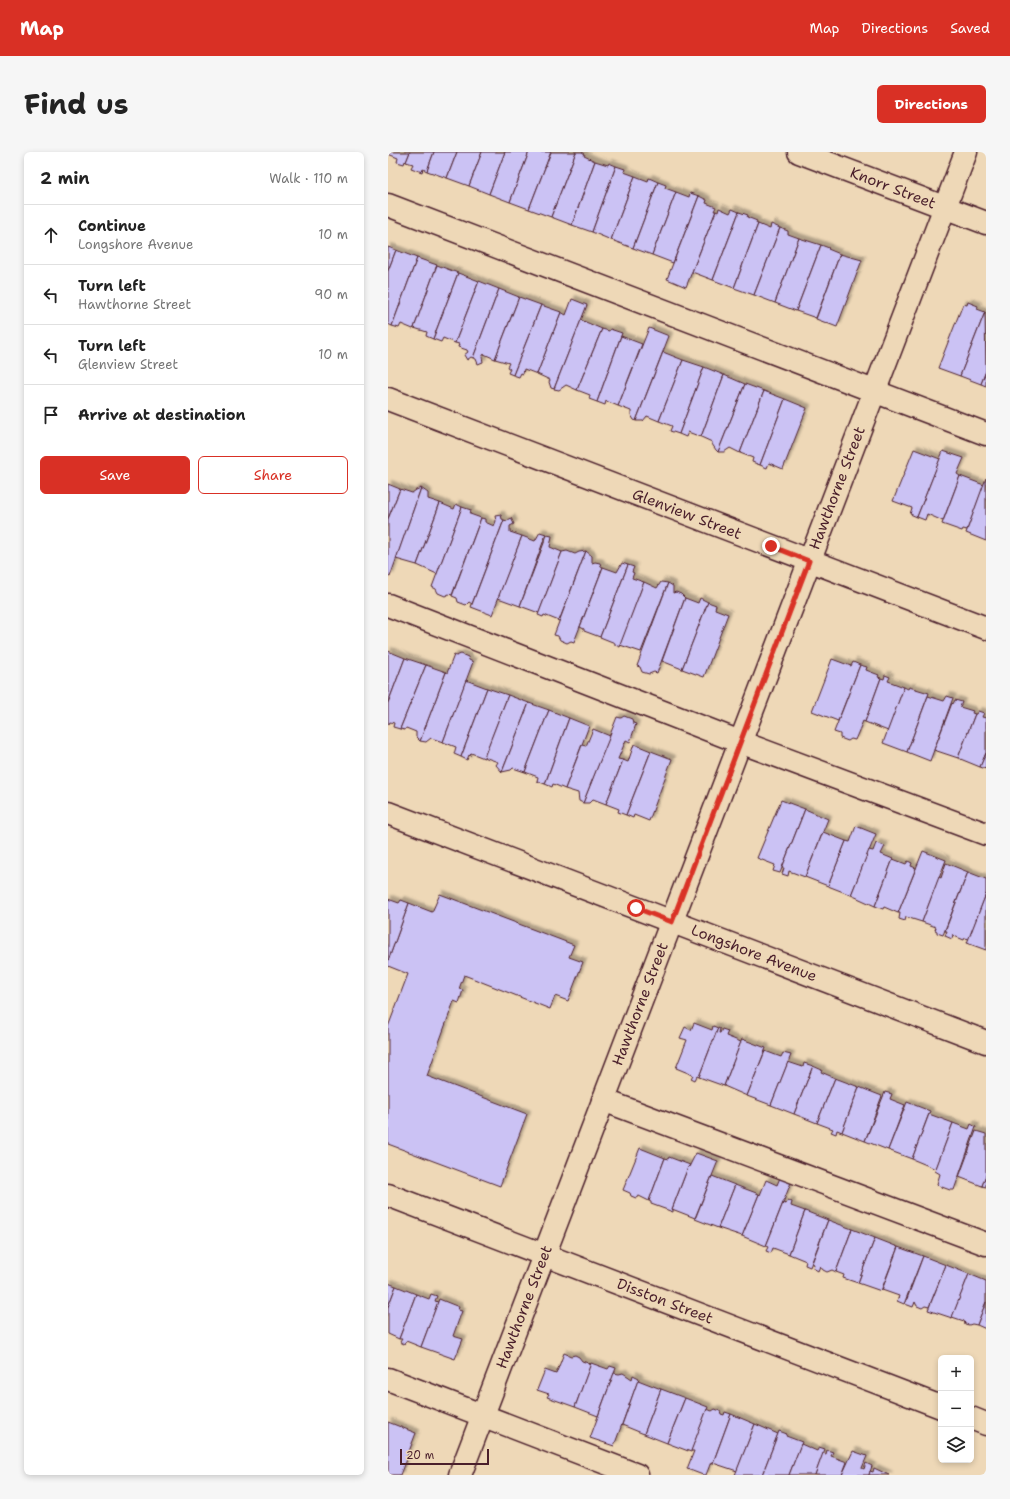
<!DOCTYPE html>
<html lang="en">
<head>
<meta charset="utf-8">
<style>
  :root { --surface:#fff; --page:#f6f6f6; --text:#222; --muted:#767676; --line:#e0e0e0; --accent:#d93025 }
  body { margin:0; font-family:"Shantell Sans",sans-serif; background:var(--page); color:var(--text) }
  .controls { position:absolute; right:12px; bottom:12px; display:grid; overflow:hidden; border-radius:6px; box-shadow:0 2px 6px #0003 }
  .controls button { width:36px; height:36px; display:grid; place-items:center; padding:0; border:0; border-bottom:1px solid var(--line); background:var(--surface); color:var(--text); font:20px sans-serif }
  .scale { position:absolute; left:12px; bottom:10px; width:89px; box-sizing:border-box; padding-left:4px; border:2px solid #4a1f2b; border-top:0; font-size:11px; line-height:14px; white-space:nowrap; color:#4a1f2b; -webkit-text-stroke:3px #eed8b7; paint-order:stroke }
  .stop { position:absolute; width:12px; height:12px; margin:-9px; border:3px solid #d93025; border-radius:50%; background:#fff }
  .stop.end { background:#d93025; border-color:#fff; box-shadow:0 1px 4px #0008 }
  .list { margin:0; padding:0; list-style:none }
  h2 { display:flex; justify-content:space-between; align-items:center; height:52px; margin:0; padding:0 16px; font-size:17px }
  h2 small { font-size:13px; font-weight:400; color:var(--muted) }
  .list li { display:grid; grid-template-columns:26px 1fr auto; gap:12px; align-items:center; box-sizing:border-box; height:60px; padding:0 16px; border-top:1px solid var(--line) }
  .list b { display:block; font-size:15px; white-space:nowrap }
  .list p { margin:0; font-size:13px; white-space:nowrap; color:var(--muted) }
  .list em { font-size:13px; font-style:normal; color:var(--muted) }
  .actions { display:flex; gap:8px; padding:12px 16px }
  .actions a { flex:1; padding:9px 0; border:1px solid var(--accent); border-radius:6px; text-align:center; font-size:14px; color:var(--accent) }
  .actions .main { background:var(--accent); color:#fff }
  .icon { flex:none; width:22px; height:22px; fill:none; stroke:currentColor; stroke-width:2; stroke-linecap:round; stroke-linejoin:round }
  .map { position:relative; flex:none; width:598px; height:1323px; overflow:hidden; border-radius:6px }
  header { display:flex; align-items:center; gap:24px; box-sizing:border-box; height:56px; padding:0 20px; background:var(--accent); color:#fff }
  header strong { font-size:19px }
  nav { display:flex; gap:22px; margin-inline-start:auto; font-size:14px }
  .intro { display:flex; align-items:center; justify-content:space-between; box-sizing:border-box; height:96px; padding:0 24px }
  h1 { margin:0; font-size:28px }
  .button { padding:10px 18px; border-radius:6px; background:var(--accent); color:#fff; font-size:14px; font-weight:700 }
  main { display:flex; gap:24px; padding:0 24px }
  aside { flex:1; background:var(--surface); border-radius:6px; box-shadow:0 2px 6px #0003 }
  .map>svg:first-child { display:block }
  .building { fill:#cbc2f4; stroke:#4a1f2b; filter:url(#shadow) }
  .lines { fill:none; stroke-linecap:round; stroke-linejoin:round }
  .minor-casing { stroke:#4a1f2b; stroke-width:25 }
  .minor { stroke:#eed8b7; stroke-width:22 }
  .route { stroke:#d93025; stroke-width:5 }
  .labels { text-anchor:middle; stroke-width:3.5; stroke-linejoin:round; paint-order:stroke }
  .street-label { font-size:15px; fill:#4a1f2b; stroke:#eed8b7 }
</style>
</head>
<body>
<header>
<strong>Map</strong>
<nav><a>Map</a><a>Directions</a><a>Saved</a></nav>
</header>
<div class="intro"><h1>Find us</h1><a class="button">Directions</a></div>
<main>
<aside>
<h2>2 min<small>Walk · 110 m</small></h2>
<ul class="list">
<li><svg class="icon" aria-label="ahead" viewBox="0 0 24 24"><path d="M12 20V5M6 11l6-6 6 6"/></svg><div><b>Continue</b><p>Longshore Avenue</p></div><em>10 m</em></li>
<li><svg class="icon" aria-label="left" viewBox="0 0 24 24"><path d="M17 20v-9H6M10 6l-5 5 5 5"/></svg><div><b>Turn left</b><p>Hawthorne Street</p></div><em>90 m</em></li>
<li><svg class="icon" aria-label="left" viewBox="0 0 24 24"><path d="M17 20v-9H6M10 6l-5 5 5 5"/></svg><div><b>Turn left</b><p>Glenview Street</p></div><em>10 m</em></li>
<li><svg class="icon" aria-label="arrive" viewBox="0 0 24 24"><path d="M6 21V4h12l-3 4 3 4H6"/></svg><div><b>Arrive at destination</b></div></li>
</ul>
<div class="actions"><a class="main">Save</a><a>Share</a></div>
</aside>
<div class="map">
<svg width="598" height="1323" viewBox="0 0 598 1323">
  <defs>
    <filter id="shadow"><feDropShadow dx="3.5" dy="-3.5" stdDeviation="1" flood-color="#0004"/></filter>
  </defs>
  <rect width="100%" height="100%" fill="#eed8b7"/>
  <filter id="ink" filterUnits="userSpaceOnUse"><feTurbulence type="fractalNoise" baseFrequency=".025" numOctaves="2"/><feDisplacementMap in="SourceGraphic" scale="8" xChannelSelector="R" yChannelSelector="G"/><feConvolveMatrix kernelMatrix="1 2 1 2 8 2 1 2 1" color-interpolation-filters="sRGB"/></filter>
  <g filter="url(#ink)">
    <!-- building -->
    <g class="building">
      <path d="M1 0H22L18 10 17 9 16 12 9 10 10 6 0 2Z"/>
      <path d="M22 0H46L39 19 35 17 34 20 23 16 25 12 18 10Z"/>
      <path d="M46 0H69L59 26 39 19Z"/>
      <path d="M69 0H94L81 34 59 26Z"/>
      <path d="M94 0H117L101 42 81 34Z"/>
      <path d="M117 0H141L122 50 101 42Z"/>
      <path d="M141 0H163L141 57 122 50Z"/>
      <path d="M163 0H188L163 65 141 57Z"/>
      <path d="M188 0H194L197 2 196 4 207 9 184 73 163 65Z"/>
      <path d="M207 9 220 13 221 11 228 14 204 80 184 73Z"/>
      <path d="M228 14 237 17 236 20 247 24 223 88 204 80Z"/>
      <path d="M247 24 260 29 261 26 270 30 245 96 223 88Z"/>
      <path d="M270 30 278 33 277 36 288 40 264 103 245 96Z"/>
      <path d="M288 40 301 45 302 41 311 44 285 111 264 103Z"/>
      <path d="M311 44 319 48 318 51 328 55 326 59H328L298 135 279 127Z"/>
      <path d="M331 56 342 61 344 57 351 60 325 128 304 120 328 59 330 60Z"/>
      <path d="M351 60 360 63 359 65 369 69 368 71 370 72 346 136 325 128Z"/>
      <path d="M370 72 382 77 383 72 392 76 366 143 346 136Z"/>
      <path d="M392 76 400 79V82L411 86 387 151 366 143Z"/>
      <path d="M411 86 433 93 408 159 387 151Z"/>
      <path d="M433 93 441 96 440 97 452 102 428 166 408 159Z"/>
      <path d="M0 95 8 98 0 119Z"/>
      <path d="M8 98 29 106 4 174 0 172V119Z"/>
      <path d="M452 102 474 108 449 175 428 167Z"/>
      <path d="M29 106 49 113 26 176 25 177 13 172 11 176 4 174Z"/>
      <path d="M49 113 70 121 45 187 38 184 39 180 26 176Z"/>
      <path d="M70 121 91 129 67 191 55 186 53 190 45 187Z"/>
      <path d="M91 129 111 137 85 206 83 205 79 208 76 203 80 200 79 198 70 195 71 192 67 191Z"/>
      <path d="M111 137 131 145 107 207 96 202 94 205 95 210 90 212 88 207 85 206Z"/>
      <path d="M131 145 153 153 125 223 120 221 122 217 119 215 121 211 107 207Z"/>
      <path d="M184 147 199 153 166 237 163 236 161 230 162 228 149 222 173 160 178 163Z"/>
      <path d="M580 150 590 154 589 157 597 160 572 224 550 216 575 152 579 153Z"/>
      <path d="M153 153 173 160 149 222 136 217 135 222 133 221 131 225 125 223Z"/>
      <path d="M597 160 598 219 593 232 572 224Z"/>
      <path d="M193 168 214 177 189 238 178 233 171 238 166 237Z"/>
      <path d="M261 176 281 184 248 269 246 268 243 263V259L230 254Z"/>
      <path d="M214 177 221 179 222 177 234 181 209 250 201 247 202 243 189 238Z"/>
      <path d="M233 184 254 192 230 254 218 249 217 253 209 250Z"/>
      <path d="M275 200 295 208 271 269 259 264 255 269H248Z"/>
      <path d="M295 208 316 215 291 282 282 279 284 274 271 269Z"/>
      <path d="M316 215 336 223 313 285 300 280 298 285 291 282Z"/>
      <path d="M598 219V234L593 232Z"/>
      <path d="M336 223 357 232 330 300 328 298 324 292V290L313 285Z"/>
      <path d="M357 232 376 239 352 301 342 296 336 300H330Z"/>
      <path d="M376 239 397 247 372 313 364 310 365 306 352 301Z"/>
      <path d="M397 247 419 256 395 317 381 311 379 316 372 313Z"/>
      <path d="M526 297 552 307 529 365 522 362 524 356 505 349Z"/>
      <path d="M555 299 576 306 569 322 572 324 555 369 539 362 537 368 529 365Z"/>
      <path d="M572 324 596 333 579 378 575 377 574 379 554 372Z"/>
      <path d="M598 326V389L578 381Z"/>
      <path d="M0 332 12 337 0 367Z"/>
      <path d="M33 336 2 425 0 424V367L12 337 24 341 28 338Z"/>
      <path d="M33 336 40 341V347L52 351 29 413 8 407Z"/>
      <path d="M52 351 66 357 68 352 74 355 49 422 29 413Z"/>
      <path d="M74 355 83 358 82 362 93 366 64 443 61 442 57 444 50 441 48 437 44 435Z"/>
      <path d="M113 363 114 367 116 368 84 452 81 450 78 453 70 450 69 446 64 444 93 366 97 367V370L106 374 108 369 107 364Z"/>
      <path d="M123 366 126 372 122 374V380L134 384 104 463 83 455 116 368 119 369Z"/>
      <path d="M152 380 158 382 132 454 110 446 134 384 147 389Z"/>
      <path d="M159 383 164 384 162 395 174 400 151 461 132 454Z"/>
      <path d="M179 399 187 402 191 400 198 399 171 469 156 463 155 465 150 463 174 400Z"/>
      <path d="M198 399 204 404V411L207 410 212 411 213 414 215 415 186 490 183 489 179 491 172 488 170 484 166 483Z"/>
      <path d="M234 411 240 413 212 485 196 479V477L192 475 215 415 229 420Z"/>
      <path d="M240 413 246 415 244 420 246 421 244 426 256 430 232 495 227 493V491L212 485Z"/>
      <path d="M256 430 269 436 273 430 280 431 253 500 232 493Z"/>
      <path d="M280 431 285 434V441L288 440 293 442 297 446 269 521 266 520 261 522 254 520 252 515 249 514Z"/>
      <path d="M297 446 310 451 312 446 320 450 294 517 274 509Z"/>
      <path d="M320 450 328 453 327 457 340 462 316 525 294 517Z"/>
      <path d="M0 499 17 506 0 551Z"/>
      <path d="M73 502 80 505 81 508 85 510 55 590 43 586 38 590 32 589 58 520 59 521 66 503 68 504Z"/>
      <path d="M17 506 38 513 12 577 5 575 6 571 2 570 1 572H0V551Z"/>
      <path d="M444 507 463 514 465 510 472 513 450 569 424 559Z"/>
      <path d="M38 513 58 520 32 589 28 585V580L18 576 17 578 12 577Z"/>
      <path d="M472 513 479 515 478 518 491 523 490 525 493 526 477 570 475 569 467 588 463 587 460 589 452 586V582L446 580Z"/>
      <path d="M497 523 502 525 500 529 516 535 500 579 477 570 493 526 496 527Z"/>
      <path d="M78 528 99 536 73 605 66 602 68 595 55 590Z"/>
      <path d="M516 535 520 537 521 535 541 541 519 600 495 591Z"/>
      <path d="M99 536 120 543 96 606 83 601 82 604 81 603 79 608 73 605Z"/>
      <path d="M120 543 141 551 114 620 108 613 110 610 96 605Z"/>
      <path d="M540 544 556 549 559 544 565 546 542 609 519 600Z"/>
      <path d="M567 548 574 550 572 555 585 559 584 561 587 562 570 606 546 598 564 551 565 552Z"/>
      <path d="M141 551 161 558 137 620 125 616 123 618 114 620Z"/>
      <path d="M161 558 181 566 157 632 149 629 150 625 137 620Z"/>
      <path d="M590 559 596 561 594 565 598 566V601L592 615 570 606 587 562H588Z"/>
      <path d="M236 564 244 567 245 571 248 572 242 590 238 588 230 607 235 608 218 652 205 647 201 651H195L229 565 233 566Z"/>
      <path d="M181 566 201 574 177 637 165 632 164 635 157 632Z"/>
      <path d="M205 577 222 584 195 651 191 649 190 641 177 637 194 593 198 594Z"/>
      <path d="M246 592 263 599 238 663 230 660 231 657 218 652 235 608 240 610Z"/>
      <path d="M263 599 284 607 261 669 246 663 245 666 238 663Z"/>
      <path d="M598 601V617L592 615Z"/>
      <path d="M393 648 417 657 392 721 385 719 387 713 369 706Z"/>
      <path d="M417 657 440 667 417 725 401 719 400 724 394 722 396 716H394Z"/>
      <path d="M468 674 488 682 463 743 440 734 458 689 462 690Z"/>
      <path d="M435 680 458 689 440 734 417 725Z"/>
      <path d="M488 691 497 694 493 702 505 707 487 754 463 743 481 698 485 699Z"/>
      <path d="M535 699 558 708 534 770 518 765 517 769 511 767 512 761H510Z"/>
      <path d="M505 707 518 712 520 709 524 711 523 714 528 716 510 761 496 755 495 757 487 754Z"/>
      <path d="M558 711 580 720 555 783 549 781V779L547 778 548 775 534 770 551 725 553 726Z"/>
      <path d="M580 720 598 727V742L581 787 577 786 576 788 566 784 565 782 564 787 557 784 559 779H557Z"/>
      <path d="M52 742 186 793 181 805 195 810 180 849 167 844 162 857 76 823 71 837 75 838 71 851 66 849 39 924 139 962 112 1034 0 992V875L20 822 0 814V809L21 751 44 760Z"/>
      <path d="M598 742V798L579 791Z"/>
      <path d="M0 747 11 751 13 748 21 751 0 809Z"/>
      <path d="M306 871 324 878 325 874 330 876 311 925 309 924 307 928 303 926 305 923 288 916 299 888 292 886 297 875 303 878Z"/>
      <path d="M330 876 332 877 331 881H332L334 877 340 879 338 884 353 890 336 934 311 925Z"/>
      <path d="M354 887 378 896 359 944 336 934Z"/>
      <path d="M377 899 393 905 395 901 403 903 383 953 359 944Z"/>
      <path d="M400 910 415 915 416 911 425 914 406 962 383 953Z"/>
      <path d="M425 914 434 918 433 920 447 926 429 971 406 962Z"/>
      <path d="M447 926 471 935 454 980 449 978 448 982 443 980 445 977 429 971Z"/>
      <path d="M471 935 494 944 477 989 454 980Z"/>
      <path d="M497 940 504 942 502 947 517 953 500 998 477 989Z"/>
      <path d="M519 950 542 959 524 1007 500 998Z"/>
      <path d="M541 962 565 971 548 1017 524 1007Z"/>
      <path d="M565 971 581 977 583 972 588 975 566 1038H562L551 1034 549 1032 552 1022 547 1019Z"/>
      <path d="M588 979 598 982V1023L594 1034 571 1025Z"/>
      <path d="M252 996 277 1006 261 1049 251 1044 248 1046 243 1044 242 1041 235 1038Z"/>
      <path d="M308 1001 330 1009 307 1066 284 1057 300 1015H301Z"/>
      <path d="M281 1005 302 1013 300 1015 284 1057 285 1058V1060L263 1052V1050L261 1049 277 1006 280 1007Z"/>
      <path d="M393 1023 404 1028 378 1094 354 1084 371 1042 372 1043 378 1028 389 1033Z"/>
      <path d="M598 1023V1035L594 1034Z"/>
      <path d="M324 1024 347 1033 330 1076 307 1067Z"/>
      <path d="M347 1033 371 1042 354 1084 330 1076Z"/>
      <path d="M400 1048 404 1050 403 1054 417 1059 401 1102 385 1096 383 1101 378 1099 380 1095 378 1094 395 1051 398 1052Z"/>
      <path d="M417 1059 440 1068 422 1115 417 1113 418 1109 401 1102Z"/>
      <path d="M440 1068 464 1077 448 1120 444 1118 439 1120 435 1118 432 1114 430 1119 425 1116 426 1112 424 1111Z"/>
      <path d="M464 1077 487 1086 470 1131 455 1126 456 1123 448 1120Z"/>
      <path d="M487 1086 510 1095 493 1139 470 1131Z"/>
      <path d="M510 1095 535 1104 516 1152 509 1149 511 1144 494 1138Z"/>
      <path d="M535 1104 558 1113 541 1155 537 1154 534 1156 529 1154 527 1150 525 1155 517 1152Z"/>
      <path d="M558 1113 581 1122 564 1166 540 1158Z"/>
      <path d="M581 1122 598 1129V1150L589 1173 584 1172 581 1173 577 1172 576 1169 564 1165Z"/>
      <path d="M0 1131 8 1134 0 1155Z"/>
      <path d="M8 1134 28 1142 11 1187 0 1182V1155Z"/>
      <path d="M28 1142 41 1147 43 1142 49 1144 47 1149 50 1150 33 1195 18 1189 16 1192 12 1190 14 1187H11Z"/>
      <path d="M51 1147 71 1155 70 1158 74 1159 65 1184 75 1187 67 1207 33 1195Z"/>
      <path d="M598 1150V1177L589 1173Z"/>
      <path d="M176 1201 183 1204 187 1203 191 1205 194 1209 203 1212 187 1255 159 1245 161 1242 149 1238 157 1218 168 1222Z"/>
      <path d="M203 1211 220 1217 222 1214 228 1216 210 1264 187 1255Z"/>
      <path d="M226 1221 231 1222 235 1221 244 1227 245 1223 251 1226 226 1294 202 1286Z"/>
      <path d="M250 1228 273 1237 256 1282 234 1273Z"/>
      <path d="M273 1237 297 1246 279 1291 256 1282Z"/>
      <path d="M297 1246 320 1255 303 1300 279 1291Z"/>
      <path d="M319 1257 324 1259 327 1257 332 1259 333 1262 336 1263 337 1260 343 1262 325 1311 323 1310 318 1323H315L299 1317 306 1299H303Z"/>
      <path d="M343 1262 367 1272 349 1319 325 1311Z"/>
      <path d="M0 1270 28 1281 12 1323H0Z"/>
      <path d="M367 1272 390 1282 374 1323H347Z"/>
      <path d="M391 1279 399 1282 398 1284 414 1290 401 1323H374Z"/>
      <path d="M413 1292 429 1299 431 1295 437 1297 427 1323H401Z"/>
      <path d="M439 1298 445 1300 443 1304 459 1310 454 1323H427L435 1301 438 1302Z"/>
      <path d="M465 1299 479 1304 474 1316 476 1317 478 1311 484 1314 481 1323H454Z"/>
      <path d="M486 1316 501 1323H481L482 1319 485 1320Z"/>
    </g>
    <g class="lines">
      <defs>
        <g id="minor">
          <path d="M411 0 598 71"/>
          <path d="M0 53 598 282"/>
          <path d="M0 247 598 476"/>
          <path d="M0 453 352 590 598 682"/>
          <path d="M0 661 598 890"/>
          <path d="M215 948 598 1092"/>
          <path d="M0 1043 553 1255"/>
          <path d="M0 1227 249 1323"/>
          <path d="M583 1266 598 1272"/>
          <path d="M72 1323 578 0"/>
        </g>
      </defs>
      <!-- minor casing -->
      <use href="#minor" class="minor-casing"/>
      <!-- minor -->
      <use href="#minor" class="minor"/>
    </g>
  </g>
  <g class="lines" filter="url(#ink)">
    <!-- route -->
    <path class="route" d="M248 756 284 770 421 409 383 394"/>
  </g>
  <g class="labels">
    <!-- street labels -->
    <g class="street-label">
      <text transform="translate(505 36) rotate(21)" y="5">Knorr Street</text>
      <text transform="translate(449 336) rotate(-69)" y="5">Hawthorne Street</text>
      <text transform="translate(299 362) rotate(21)" y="5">Glenview Street</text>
      <text transform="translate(366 801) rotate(21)" y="5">Longshore Avenue</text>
      <text transform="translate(252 852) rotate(-69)" y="5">Hawthorne Street</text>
      <text transform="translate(277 1149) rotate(21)" y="5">Disston Street</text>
      <text transform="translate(136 1155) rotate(-69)" y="5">Hawthorne Street</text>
    </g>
  </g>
</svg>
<div class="controls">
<button>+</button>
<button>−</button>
<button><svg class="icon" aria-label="layers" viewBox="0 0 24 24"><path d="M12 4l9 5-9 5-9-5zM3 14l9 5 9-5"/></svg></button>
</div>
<div class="scale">20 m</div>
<div class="stop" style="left:248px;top:756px"></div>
<div class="stop end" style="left:383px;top:394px"></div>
</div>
</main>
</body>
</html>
